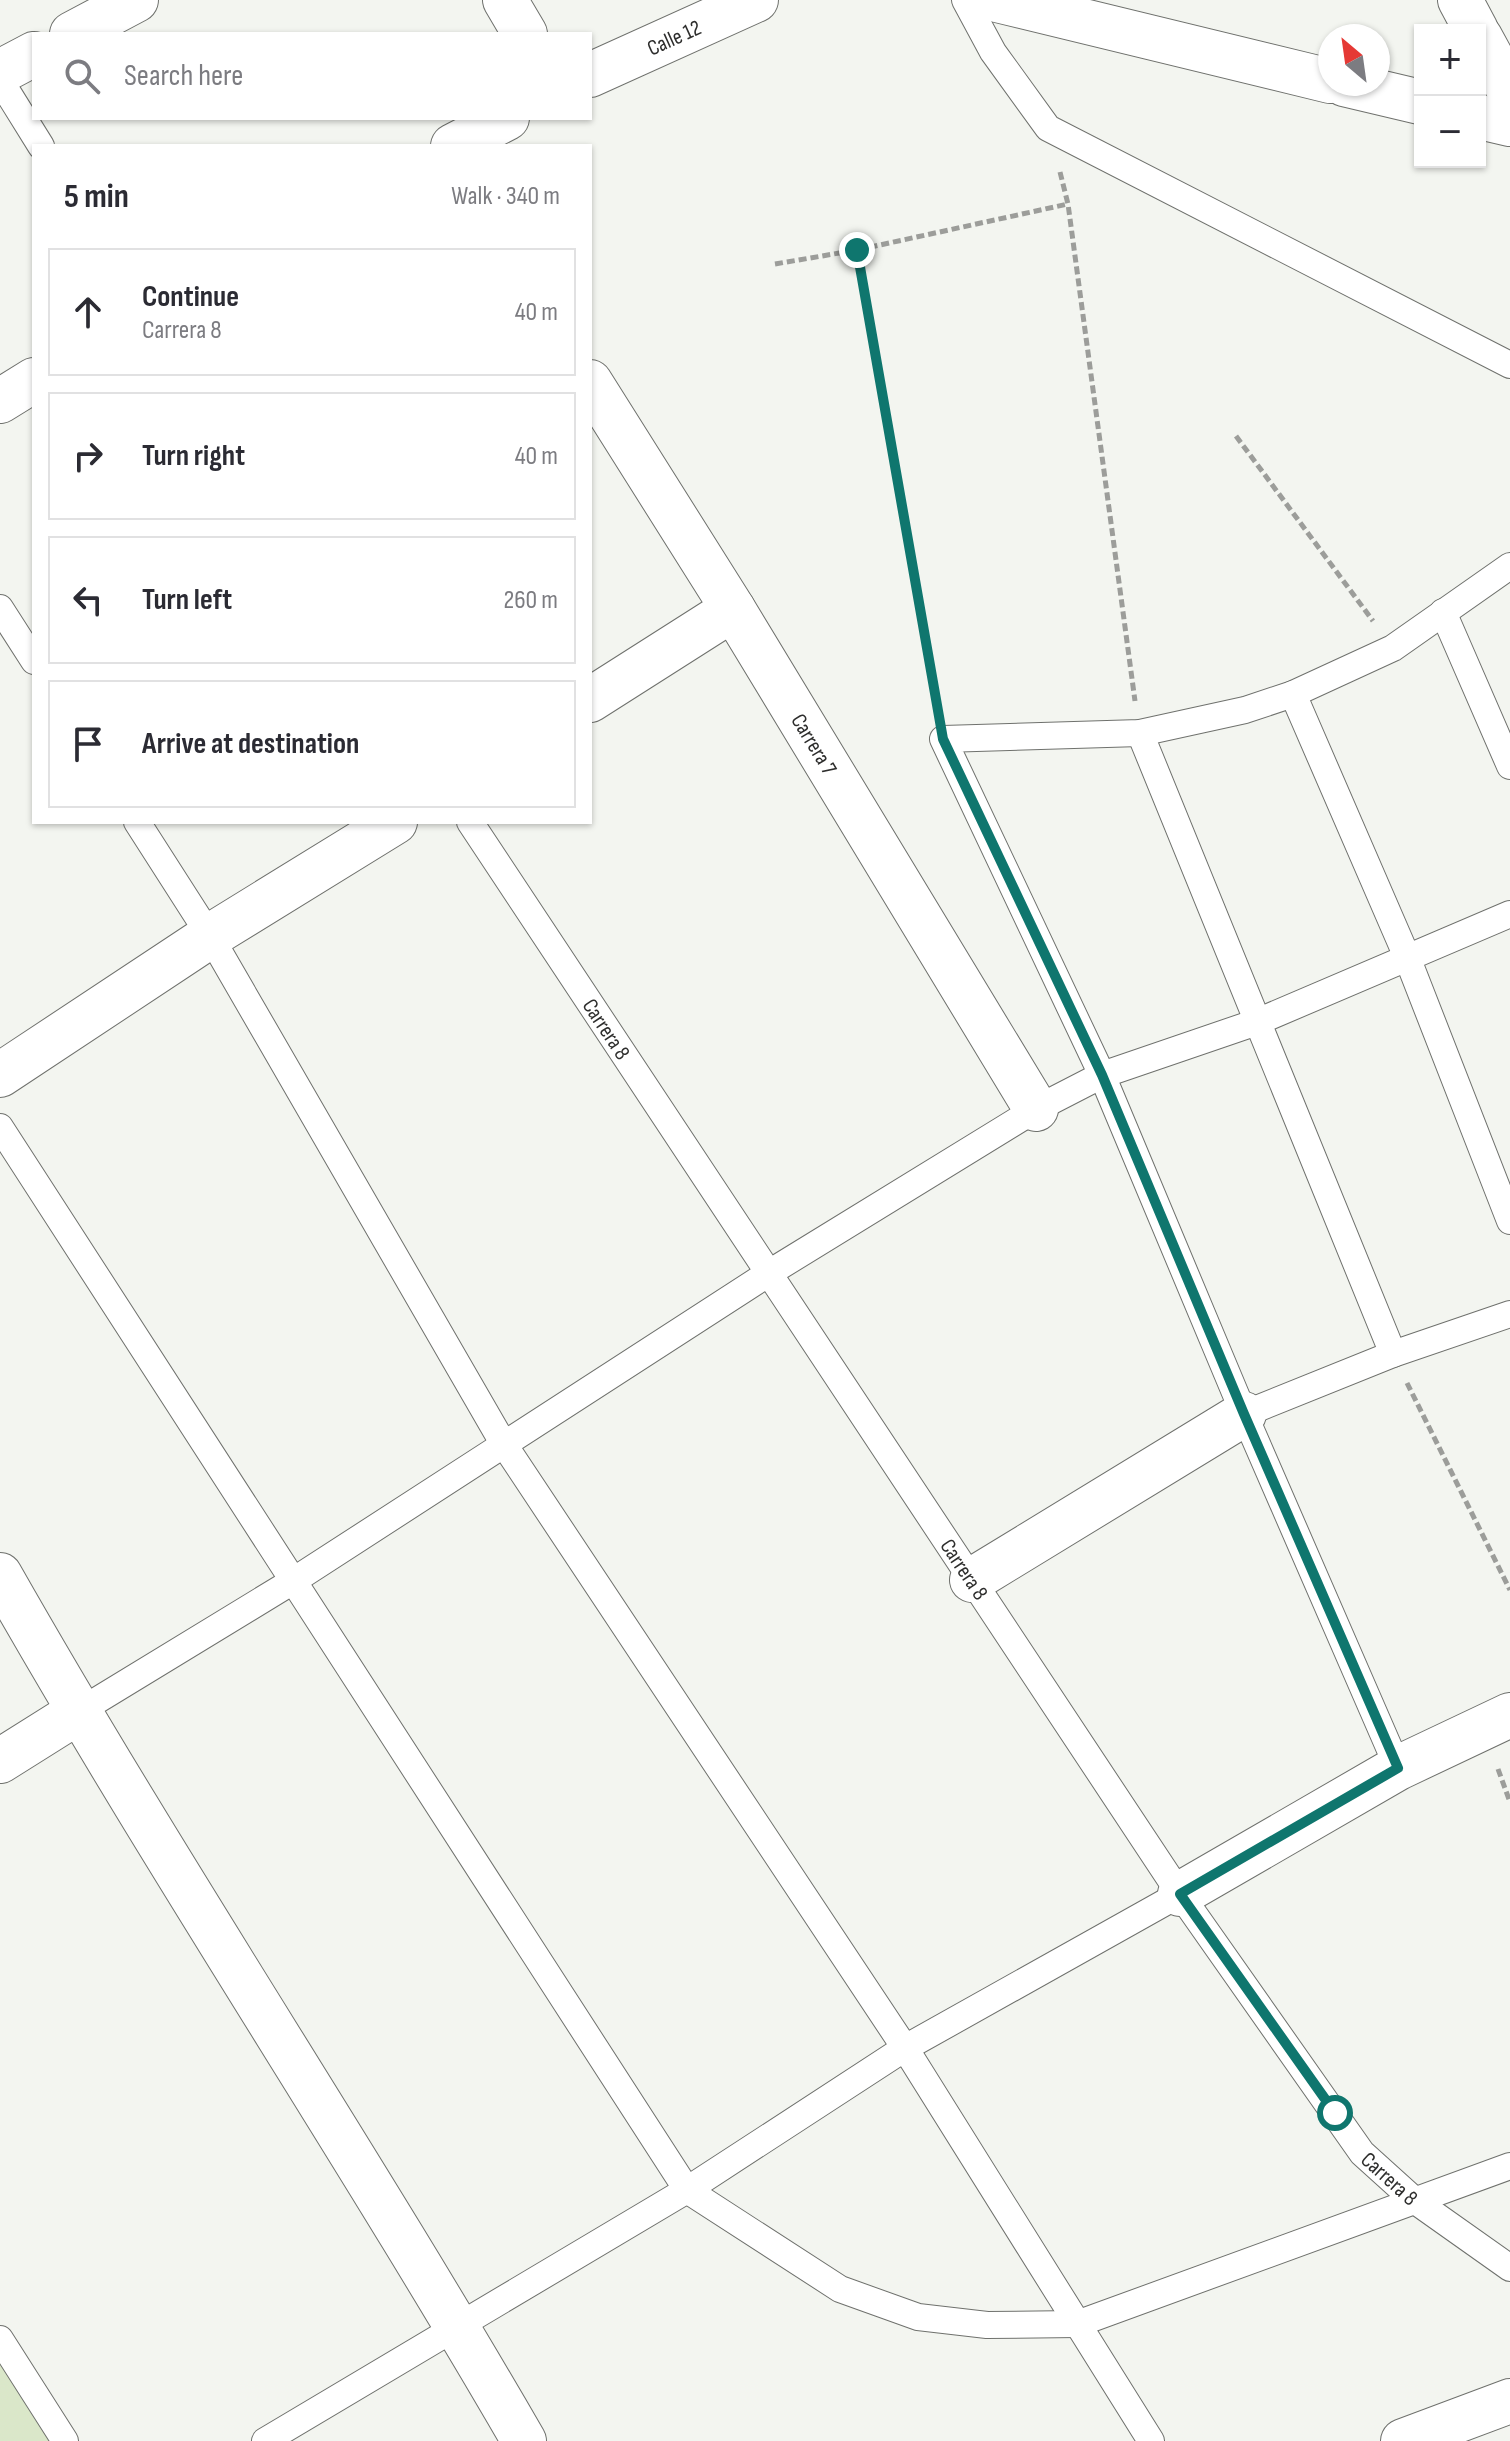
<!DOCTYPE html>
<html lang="en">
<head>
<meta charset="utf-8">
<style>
  :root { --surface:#fff; --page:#f7f7f7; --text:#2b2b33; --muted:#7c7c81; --line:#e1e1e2 }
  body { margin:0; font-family:"Sofia Sans Condensed",sans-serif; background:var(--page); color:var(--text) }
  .controls { position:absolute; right:24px; top:24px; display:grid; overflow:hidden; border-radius:0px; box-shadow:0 2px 6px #0004 }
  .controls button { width:72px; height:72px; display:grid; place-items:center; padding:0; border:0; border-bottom:2px solid var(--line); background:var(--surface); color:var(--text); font:40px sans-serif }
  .compass { position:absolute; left:1318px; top:24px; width:72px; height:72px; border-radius:50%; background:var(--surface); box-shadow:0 2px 6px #0004; rotate:331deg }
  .stop { position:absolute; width:24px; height:24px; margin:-18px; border:6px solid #0f766e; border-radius:50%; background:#fff }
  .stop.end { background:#0f766e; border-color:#fff; box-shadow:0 2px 8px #0008 }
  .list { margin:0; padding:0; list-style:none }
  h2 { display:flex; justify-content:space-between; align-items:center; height:104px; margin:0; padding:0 32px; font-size:34px }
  h2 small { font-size:26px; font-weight:400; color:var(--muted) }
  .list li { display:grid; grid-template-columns:52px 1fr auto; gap:24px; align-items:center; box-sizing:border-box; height:128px; margin:0 16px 16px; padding:0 16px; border:2px solid var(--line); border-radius:0px }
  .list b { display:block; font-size:30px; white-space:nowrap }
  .list p { margin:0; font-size:26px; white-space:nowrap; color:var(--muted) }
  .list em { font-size:26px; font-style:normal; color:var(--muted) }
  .icon { flex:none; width:44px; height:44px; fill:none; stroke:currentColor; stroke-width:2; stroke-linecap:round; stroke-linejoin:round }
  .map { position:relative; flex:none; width:1510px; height:2441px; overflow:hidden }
  .search { position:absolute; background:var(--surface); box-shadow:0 2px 6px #0004; left:32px; top:32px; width:560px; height:88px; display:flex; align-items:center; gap:20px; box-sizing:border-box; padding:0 28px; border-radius:0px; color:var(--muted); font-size:30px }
  .panel { position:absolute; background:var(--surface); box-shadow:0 2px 6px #0004; left:32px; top:144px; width:560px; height:680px; border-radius:0px }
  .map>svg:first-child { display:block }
  .green { fill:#dae7c9 }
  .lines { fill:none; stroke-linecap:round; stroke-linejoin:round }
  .service-casing { stroke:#6f716d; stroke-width:28 }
  .minor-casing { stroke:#6f716d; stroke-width:46 }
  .path { stroke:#9c9d9a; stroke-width:5; stroke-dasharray:8 4; stroke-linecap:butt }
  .service { stroke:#fff; stroke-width:26 }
  .minor { stroke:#fff; stroke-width:44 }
  .route { stroke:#0f766e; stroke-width:10 }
  .labels { text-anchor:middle; stroke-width:7; stroke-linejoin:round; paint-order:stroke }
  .street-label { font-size:22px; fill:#2e2e2d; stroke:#fff }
</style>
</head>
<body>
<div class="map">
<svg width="1510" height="2441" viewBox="0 0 1510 2441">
  <rect width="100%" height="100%" fill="#f3f5f0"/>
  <!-- green -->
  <path class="green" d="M0 2358 52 2441H0Z"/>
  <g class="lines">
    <defs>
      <g id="service">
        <path d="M965 0 993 52 1048 128 1510 365"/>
        <path d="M0 80 41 146"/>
        <path d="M0 608 34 661"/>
        <path d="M1443 612 1510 766"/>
        <path d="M1293 694 1407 957 1510 1221"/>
        <path d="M1140 733 1393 1354"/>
        <path d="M137 822 210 936 503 1443 905 2048 1151 2441"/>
        <path id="s1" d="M470 822 1180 1894 1362 2153 1414 2200 1510 2268"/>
        <path d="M0 1127 687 2190 840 2289 918 2317 987 2325 1077 2324 1510 2166"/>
        <path d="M1244 1414 1393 1354 1510 1314"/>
        <path d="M78 1712 293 1581 769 1273 1036 1109 1102 1075 1257 1022 1510 914"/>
        <path d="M1398 1768 1244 1414 1102 1075 943 739 1140 733 1245 710 1293 694 1393 648 1510 566"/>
        <path d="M0 2339 65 2441"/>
        <path d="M265 2441 687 2190 905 2048 1180 1894"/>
      </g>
      <g id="minor">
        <path d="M505 0 525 34"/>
        <path d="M997 0 1330 81"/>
        <path d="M1460 0 1476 30"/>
        <path d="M72 34 136 0"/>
        <path d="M1480 37 1510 92"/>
        <path d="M0 72 34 54"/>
        <path id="s2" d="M590 75 756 0"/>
        <path d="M1344 84 1420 102"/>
        <path d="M1480 117 1510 124"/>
        <path d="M453 146 507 118"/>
        <path id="s3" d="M590 382 733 609 1036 1109"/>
        <path d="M0 401 34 380"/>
        <path d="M590 700 733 609"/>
        <path d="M0 1075 210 936 395 822"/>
        <path d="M0 1575C167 1869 355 2149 524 2441"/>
        <path d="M972 1580 1244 1414"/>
        <path d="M0 1761 78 1712"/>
        <path d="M1180 1894 1398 1768 1510 1715"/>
        <path d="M1403 2441 1510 2401"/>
      </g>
    </defs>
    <!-- service casing -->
    <use href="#service" class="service-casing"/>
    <!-- minor casing -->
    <use href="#minor" class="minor-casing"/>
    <!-- path -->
    <g class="path">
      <path d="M1060 172 1068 204 1135 701"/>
      <path d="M857 250 938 706"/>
      <path d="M775 264 857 250 1068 204"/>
      <path d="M1236 436 1373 621"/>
      <path d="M1407 1383 1510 1590"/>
      <path d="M1498 1769 1510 1802"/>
    </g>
    <!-- service -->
    <use href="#service" class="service"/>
    <!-- minor -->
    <use href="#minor" class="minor"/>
  </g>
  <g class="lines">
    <!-- route -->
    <path class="route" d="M857 250 943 739 1102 1075 1244 1414 1398 1768 1180 1894 1335 2113"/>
  </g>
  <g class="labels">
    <!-- street labels -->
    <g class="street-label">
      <text dy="8" stroke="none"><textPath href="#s2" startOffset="92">Calle 12</textPath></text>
      <text dy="8" stroke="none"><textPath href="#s3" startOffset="426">Carrera 7</textPath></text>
      <text dy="8" stroke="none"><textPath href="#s1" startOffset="248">Carrera 8</textPath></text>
      <text dy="8" stroke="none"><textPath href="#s1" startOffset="896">Carrera 8</textPath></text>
      <text dy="8" stroke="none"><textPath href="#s1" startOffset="1640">Carrera 8</textPath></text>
    </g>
  </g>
</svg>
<div class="controls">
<button>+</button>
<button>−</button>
</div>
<svg class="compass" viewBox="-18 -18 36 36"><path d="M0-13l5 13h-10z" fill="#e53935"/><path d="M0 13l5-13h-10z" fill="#7c7c81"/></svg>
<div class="stop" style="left:1335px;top:2113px"></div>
<div class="stop end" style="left:857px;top:250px"></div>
<div class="search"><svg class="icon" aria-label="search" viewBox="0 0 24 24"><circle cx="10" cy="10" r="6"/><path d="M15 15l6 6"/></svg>Search here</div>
<section class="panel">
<h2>5 min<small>Walk · 340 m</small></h2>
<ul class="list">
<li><svg class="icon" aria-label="ahead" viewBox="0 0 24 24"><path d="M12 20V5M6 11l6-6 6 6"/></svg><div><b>Continue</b><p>Carrera 8</p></div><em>40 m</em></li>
<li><svg class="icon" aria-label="right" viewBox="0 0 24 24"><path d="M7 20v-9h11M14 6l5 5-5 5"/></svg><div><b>Turn right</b></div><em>40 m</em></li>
<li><svg class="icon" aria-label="left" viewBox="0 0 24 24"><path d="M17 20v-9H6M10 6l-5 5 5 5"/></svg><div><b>Turn left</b></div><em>260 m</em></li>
<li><svg class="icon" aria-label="arrive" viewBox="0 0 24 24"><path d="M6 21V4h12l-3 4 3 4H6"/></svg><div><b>Arrive at destination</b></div></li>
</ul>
</section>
</div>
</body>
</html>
